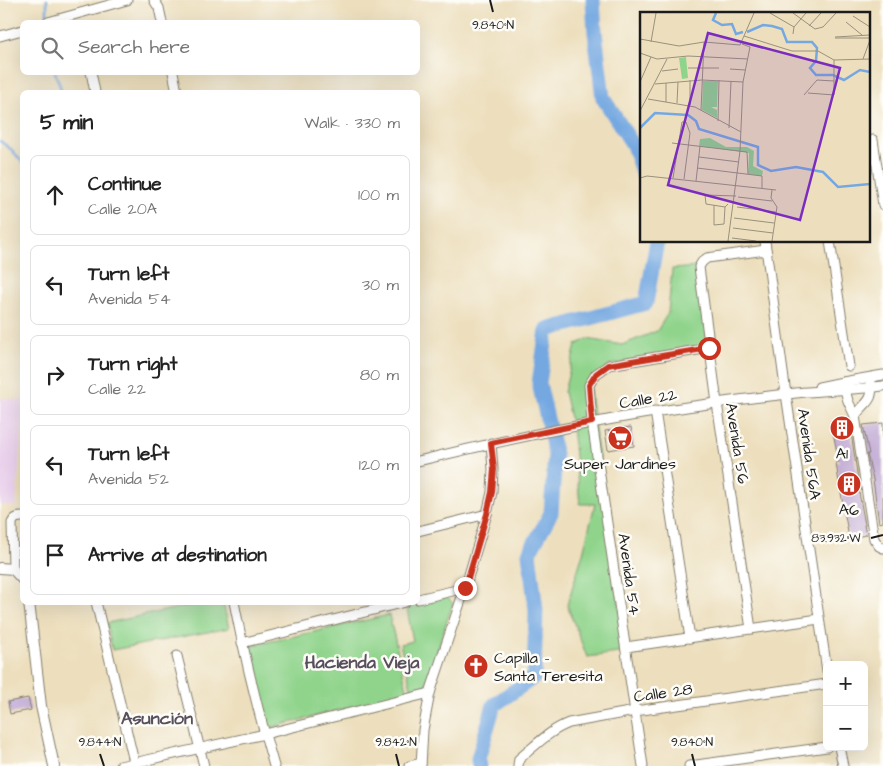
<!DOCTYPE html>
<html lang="en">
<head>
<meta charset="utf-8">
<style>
  :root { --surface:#fff; --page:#f6f6f6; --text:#222; --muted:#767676; --line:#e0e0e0 }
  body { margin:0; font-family:"Architects Daughter",sans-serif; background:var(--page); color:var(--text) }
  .controls { position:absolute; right:15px; bottom:15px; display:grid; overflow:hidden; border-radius:8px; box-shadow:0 5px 20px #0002 }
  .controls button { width:45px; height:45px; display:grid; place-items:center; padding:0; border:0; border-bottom:1px solid var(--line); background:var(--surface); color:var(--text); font:25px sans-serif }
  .stop { position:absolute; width:15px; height:15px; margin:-11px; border:4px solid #c8321e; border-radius:50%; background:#fff }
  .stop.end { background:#c8321e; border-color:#fff; box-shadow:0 1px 5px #0008 }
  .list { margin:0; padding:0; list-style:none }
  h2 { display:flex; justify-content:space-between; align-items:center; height:65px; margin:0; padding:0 20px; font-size:21px }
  h2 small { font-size:16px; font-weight:400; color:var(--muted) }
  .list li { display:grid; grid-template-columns:32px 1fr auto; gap:15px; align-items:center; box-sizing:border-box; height:80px; margin:0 10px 10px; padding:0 10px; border:1px solid var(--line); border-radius:8px }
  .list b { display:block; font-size:19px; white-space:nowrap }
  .list p { margin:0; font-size:16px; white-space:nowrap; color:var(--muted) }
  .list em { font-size:16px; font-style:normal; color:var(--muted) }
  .icon { flex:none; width:28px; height:28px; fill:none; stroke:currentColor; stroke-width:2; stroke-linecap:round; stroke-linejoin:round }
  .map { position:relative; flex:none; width:883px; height:766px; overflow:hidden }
  .search { position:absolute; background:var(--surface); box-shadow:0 5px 20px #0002; left:20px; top:20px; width:400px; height:55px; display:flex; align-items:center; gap:12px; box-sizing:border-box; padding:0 18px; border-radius:8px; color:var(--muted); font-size:19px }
  .panel { position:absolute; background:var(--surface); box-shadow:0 5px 20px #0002; left:20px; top:90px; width:400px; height:515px; border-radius:8px }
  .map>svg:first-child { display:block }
  .built { fill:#ead1ec }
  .green { fill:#90d48c; stroke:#567854 }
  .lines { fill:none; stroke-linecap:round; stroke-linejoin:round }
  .stream { stroke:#75a8e1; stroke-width:2.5 }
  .river { stroke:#75a8e1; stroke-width:15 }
  .building { fill:#c4aed7 }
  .minor-casing { stroke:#847e6c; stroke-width:11 }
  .tertiary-casing { stroke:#847e6c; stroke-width:12 }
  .minor { stroke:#fff; stroke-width:9 }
  .tertiary { stroke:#fff; stroke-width:10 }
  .route { stroke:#c8321e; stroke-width:6 }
  .ticks { fill:none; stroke:#1c1c1c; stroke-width:2 }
  .labels { text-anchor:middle; stroke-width:5; stroke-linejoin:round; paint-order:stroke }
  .street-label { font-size:16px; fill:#1c1c1c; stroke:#fdfcf7 }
  .poi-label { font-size:16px; fill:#1c1c1c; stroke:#fdfcf7 }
  .neighbourhood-label { font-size:18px; font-weight:bold; fill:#574f5d; stroke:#fdfcf7 }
  .inset-river { fill:none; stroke:#75a8e1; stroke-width:2.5 }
  .inset-road { fill:none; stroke:#99917d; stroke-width:1 }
  .view { fill:#7b2cbf; fill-opacity:0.15; stroke:#7b2cbf; stroke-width:2.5 }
  .inset-edge { fill:none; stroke:#1c1c1c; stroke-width:2.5 }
  .ticks-label { font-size:12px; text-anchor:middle; fill:#1c1c1c; stroke:#fdfcf7; stroke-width:5; stroke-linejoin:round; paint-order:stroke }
</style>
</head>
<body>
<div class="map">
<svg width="883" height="766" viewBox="0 0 883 766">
  <rect width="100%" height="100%" fill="#fdfcf7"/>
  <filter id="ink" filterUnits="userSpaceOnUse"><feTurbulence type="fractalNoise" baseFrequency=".02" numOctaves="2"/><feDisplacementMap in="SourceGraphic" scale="10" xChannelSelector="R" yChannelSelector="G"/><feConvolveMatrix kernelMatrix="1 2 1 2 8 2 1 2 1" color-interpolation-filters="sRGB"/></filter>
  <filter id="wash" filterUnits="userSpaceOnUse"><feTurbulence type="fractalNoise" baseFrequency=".0096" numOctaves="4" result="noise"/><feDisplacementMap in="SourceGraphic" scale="20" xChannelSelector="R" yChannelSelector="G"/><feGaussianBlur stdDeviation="1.12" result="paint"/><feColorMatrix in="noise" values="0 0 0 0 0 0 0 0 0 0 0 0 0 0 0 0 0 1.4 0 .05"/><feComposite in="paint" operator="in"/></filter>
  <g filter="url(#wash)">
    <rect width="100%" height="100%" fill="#eddfbd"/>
    <!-- built -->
    <path class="built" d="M0 398 22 400V429L16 506 0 505Z"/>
    <!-- green -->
    <g class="green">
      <path d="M699 267 709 348 609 365 589 385 626 652 587 657 567 605 583 553 595 504H580L572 427 564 392 576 345 587 339 622 345 657 331 668 313 672 269Z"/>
      <path d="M447 597 453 603 425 687 412 691 400 644 413 641 407 609Z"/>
      <path d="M223 603 229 628 112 650 107 623 201 603Z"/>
      <path d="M389 615 408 693 269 728 250 646Z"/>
    </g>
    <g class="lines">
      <!-- stream -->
      <g class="stream">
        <path d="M47 0V21"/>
        <path d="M55 72 62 92"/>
        <path d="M0 141 12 150 22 162"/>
      </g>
      <!-- river -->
      <g class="river">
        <path d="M593 0 595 32 603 98 633 145 642 172"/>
        <path d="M479 766 478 759 494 705 534 677 536 610 529 553 551 513 555 454 539 383 547 330 646 303 657 241"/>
      </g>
    </g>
    <g id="blocks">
      <!-- building -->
      <g class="building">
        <path d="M849 419 859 487H858L865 525H864L866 535 849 538 838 476 836 462H839L831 422Z"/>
        <path d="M883 423V522L879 523 873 479 867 454H869L863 425Z"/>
        <path d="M631 427 634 446 608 450 605 431Z"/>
        <path d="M28 698 31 710 10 714 8 702Z"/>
      </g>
    </g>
  </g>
  <g filter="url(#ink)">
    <use href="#blocks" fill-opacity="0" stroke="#847e6c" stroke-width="1"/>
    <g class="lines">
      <defs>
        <g id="minor">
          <path d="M154 0 159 8 162 22"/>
          <path d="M48 22 127 0"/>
          <path d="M0 36 22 30"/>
          <path d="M91 72 95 92"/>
          <path d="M173 72 177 92"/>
          <path d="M873 140 883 205"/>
          <path d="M765 241 786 394 827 671"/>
          <path d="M830 241 849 366"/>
          <path d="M843 382 848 401 855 416 874 539 879 546 883 548"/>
          <path d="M819 387 843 382 883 375"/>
          <path d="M655 411 690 638"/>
          <path d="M855 416C866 401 874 402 871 382"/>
          <path d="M418 461C516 437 615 416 716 403 743 399 769 396 796 393 825 390 854 390 883 386"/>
          <path d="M418 531 487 514"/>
          <path d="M13 569 12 523C14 518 17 517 22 517"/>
          <path d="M418 599 465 588"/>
          <path d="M96 602 135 766"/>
          <path d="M234 602C245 658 258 712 274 766"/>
          <path d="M751 629 717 403 699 267 702 262 707 258 766 250"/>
          <path d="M242 643 405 602"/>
          <path d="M626 647 819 619"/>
          <path d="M177 656 204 766"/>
          <path d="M839 747 843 766"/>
          <path d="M120 766 265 734 430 693"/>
          <path d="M409 766 421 763"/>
          <path d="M421 766 423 730 430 693 465 588 487 514 492 492 493 469 491 443"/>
          <path d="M518 766 519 759C535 746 550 730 569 723L635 711 827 684"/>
          <path d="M643 766 592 422 589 385 596 374 609 365 709 348"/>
          <path d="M689 766 827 747"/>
        </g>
        <g id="tertiary">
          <path d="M0 568 13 569 22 579"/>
          <path d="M29 602 41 706 54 766"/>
        </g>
      </defs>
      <!-- minor casing -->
      <use href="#minor" class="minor-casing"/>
      <!-- tertiary casing -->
      <use href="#tertiary" class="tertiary-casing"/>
      <!-- minor -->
      <use href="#minor" class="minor"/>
      <!-- tertiary -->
      <use href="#tertiary" class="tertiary"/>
    </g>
  </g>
  <g class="lines" filter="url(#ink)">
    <!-- route -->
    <path class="route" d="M465 588 487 514 492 492 494 469 491 443 592 422 589 385 596 374 608 365 709 348"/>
  </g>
  <!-- ticks -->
  <path class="ticks" d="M490 0 493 12M871 538 883 535M100 754 104 766M396 754 399 766M692 754 695 766"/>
  <!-- icons -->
  <defs>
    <symbol id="building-disc" viewBox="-11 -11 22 22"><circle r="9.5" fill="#c8321e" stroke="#fdfcf7"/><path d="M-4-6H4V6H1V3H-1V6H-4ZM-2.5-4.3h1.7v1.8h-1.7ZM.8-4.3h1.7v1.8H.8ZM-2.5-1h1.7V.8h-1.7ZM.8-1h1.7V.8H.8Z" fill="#fff"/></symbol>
    <symbol id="supermarket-disc" viewBox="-11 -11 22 22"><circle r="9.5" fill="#c8321e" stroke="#fdfcf7"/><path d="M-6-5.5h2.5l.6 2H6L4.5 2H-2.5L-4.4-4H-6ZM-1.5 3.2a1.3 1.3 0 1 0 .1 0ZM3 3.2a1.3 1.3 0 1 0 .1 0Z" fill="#fff"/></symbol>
    <symbol id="church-disc" viewBox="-11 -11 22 22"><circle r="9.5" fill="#c8321e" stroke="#fdfcf7"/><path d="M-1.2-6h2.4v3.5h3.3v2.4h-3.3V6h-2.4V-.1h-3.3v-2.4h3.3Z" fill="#fff"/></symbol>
  </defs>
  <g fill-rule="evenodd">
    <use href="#building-disc" x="828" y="414" width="28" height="28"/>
    <use href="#supermarket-disc" x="606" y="424" width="28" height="28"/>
    <use href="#building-disc" x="835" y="470" width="28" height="28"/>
    <use href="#church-disc" x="462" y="652" width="28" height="28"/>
  </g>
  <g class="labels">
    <!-- street labels -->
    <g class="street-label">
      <text transform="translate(648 398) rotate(-9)" y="6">Calle 22</text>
      <text transform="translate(738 443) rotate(81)" y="6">Avenida 56</text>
      <text transform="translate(810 454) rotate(82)" y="6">Avenida 56A</text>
      <text transform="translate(630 574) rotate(82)" y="6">Avenida 54</text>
      <text transform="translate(663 692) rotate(-8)" y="6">Calle 28</text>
    </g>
    <!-- poi labels -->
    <g class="poi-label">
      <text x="842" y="459">A1</text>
      <text x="620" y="469">Super Jardines</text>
      <text x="849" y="515">A6</text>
      <text x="494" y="663" text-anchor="start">Capilla -<tspan x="494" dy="18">Santa Teresita</tspan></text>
    </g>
    <!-- neighbourhood labels -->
    <g class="neighbourhood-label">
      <text x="362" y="668">Hacienda Vieja</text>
      <text x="157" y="724">Asunción</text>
    </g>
  </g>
  <!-- overview -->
  <g transform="translate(640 12)">
    <rect width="230" height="230" fill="#eddfbd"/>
    <path d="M46 45 48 66 42 67 39 46ZM63 69H78L77 95H71L77 98V106L62 98ZM70 126 86 135H107L114 139 113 154 123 159 122 164 108 162 109 141 59 134 60 127Z" fill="#90d48c"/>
    <path class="inset-river" d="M76 1 73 8 82 13 92 12 96 22 103 20M107 20 123 13 132 14 142 17 147 30H172L177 36 176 49 170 56 176 63H193L204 68 220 58 230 60M0 116 15 101 48 103 56 109 59 117 118 135V153L131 159 156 155 183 160 198 175 230 172"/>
    <path class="inset-road" d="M130 1 154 15M153 1 175 17 183 15 196 1M213 4 230 15M206 10 222 23M169 14 181 1M153 22 154 15 166 1M104 24 152 39H178L194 48 230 47M195 25 230 23M195 26H230M0 27 39 34 64 30 100 33 114 1M11 30 16 1M0 41 17 47 48 44 108 47M223 47 230 28M48 56H79M90 57 105 58M22 59 38 57M0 70 11 45M15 72 62 68 103 70M168 81 194 83V48M164 83 177 68 194 69M8 87 55 95 101 120M26 90V71M37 91 38 70M50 93V68M61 98 64 30M0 99 27 47M78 109 79 68M89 116 91 69M32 131 107 140 108 162M59 145 99 150M57 156 122 164V176M0 166 7 164 136 178M33 166 42 110H46L50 121 44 167M56 169 60 134M132 178 131 186 137 195 132 229M98 185 132 189M88 192 85 195 66 192 65 183 96 184M74 193V213L84 212 85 195M97 195 136 200M94 206 134 211M93 216 133 221M92 226 116 229M88 229 100 139 103 70 110 35 102 32"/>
    <path class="view" d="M68 21 200 56 160 208 28 173Z"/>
    <rect width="230" height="230" class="inset-edge"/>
  </g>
  <g class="ticks-label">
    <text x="493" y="29">9.840°N</text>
    <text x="836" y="542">83.932°W</text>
    <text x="100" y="746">9.844°N</text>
    <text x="396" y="746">9.842°N</text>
    <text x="692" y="746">9.840°N</text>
  </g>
</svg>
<div class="controls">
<button>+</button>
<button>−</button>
</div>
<div class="stop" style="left:709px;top:348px"></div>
<div class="stop end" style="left:465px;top:588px"></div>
<div class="search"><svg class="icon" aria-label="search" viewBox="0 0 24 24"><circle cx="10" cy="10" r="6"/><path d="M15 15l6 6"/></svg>Search here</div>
<section class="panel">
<h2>5 min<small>Walk · 330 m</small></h2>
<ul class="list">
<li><svg class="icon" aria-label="ahead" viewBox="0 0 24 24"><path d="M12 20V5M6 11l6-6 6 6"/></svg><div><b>Continue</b><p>Calle 20A</p></div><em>100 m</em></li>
<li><svg class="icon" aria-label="left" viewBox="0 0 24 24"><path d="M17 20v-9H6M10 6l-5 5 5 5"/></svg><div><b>Turn left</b><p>Avenida 54</p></div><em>30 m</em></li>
<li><svg class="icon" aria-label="right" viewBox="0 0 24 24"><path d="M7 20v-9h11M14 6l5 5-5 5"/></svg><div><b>Turn right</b><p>Calle 22</p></div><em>80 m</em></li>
<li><svg class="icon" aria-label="left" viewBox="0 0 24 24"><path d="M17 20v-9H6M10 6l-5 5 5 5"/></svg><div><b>Turn left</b><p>Avenida 52</p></div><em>120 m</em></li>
<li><svg class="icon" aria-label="arrive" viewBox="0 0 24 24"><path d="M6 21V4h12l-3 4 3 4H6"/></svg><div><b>Arrive at destination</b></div></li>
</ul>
</section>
</div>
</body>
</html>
